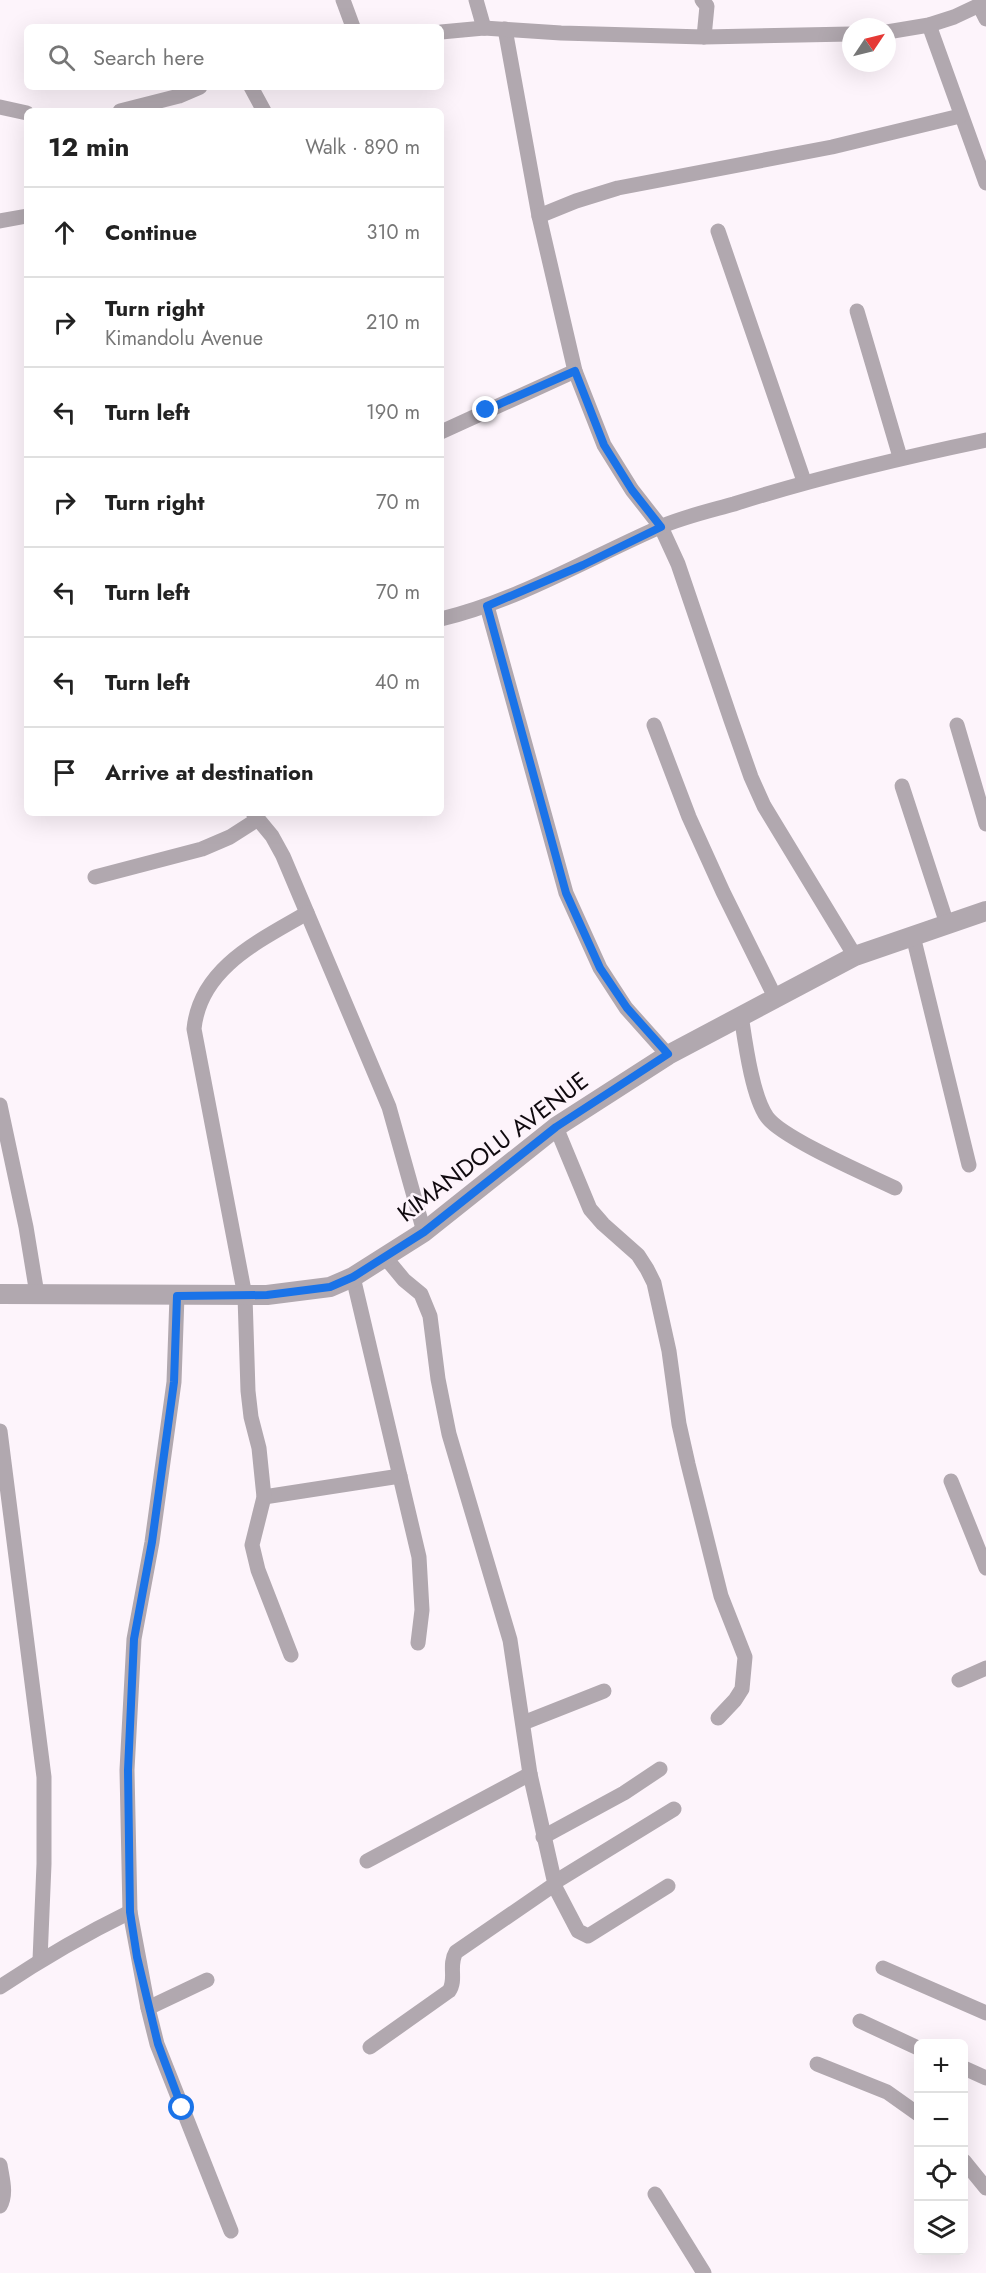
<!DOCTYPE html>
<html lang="en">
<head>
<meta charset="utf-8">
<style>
  :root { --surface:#fff; --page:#f2f2f2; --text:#222; --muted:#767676; --line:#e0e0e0 }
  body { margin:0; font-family:Jost,sans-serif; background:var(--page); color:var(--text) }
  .controls { position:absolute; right:18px; bottom:18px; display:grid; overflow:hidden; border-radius:9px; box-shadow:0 6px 24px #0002 }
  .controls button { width:54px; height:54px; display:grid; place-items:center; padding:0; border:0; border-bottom:2px solid var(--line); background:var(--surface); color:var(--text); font:30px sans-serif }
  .compass { position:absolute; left:842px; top:18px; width:54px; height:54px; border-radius:50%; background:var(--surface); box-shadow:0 6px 24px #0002; rotate:55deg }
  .stop { position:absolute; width:18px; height:18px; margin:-14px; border:4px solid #1a73e8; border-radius:50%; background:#fff }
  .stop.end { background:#1a73e8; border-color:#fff; box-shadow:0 2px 6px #0008 }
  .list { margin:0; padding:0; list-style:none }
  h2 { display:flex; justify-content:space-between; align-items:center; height:78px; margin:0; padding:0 24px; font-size:26px }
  h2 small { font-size:20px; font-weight:400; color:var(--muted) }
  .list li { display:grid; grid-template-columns:39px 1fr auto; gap:18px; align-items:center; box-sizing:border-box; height:90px; padding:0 24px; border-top:2px solid var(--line) }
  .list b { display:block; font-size:22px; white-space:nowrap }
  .list p { margin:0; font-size:20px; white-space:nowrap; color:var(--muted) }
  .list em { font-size:20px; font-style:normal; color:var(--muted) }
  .icon { flex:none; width:33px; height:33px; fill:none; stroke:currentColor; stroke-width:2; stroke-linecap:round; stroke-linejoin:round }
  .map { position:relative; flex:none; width:986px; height:2273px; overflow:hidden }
  .search { position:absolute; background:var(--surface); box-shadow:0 6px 24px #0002; left:24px; top:24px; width:420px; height:66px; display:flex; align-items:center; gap:15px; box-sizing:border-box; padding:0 21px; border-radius:9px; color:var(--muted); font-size:22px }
  .panel { position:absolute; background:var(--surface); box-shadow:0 6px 24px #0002; left:24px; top:108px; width:420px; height:708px; border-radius:9px }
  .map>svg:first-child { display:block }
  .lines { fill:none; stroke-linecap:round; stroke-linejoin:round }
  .minor { stroke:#b1a8af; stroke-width:15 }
  .tertiary { stroke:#b1a8af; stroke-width:20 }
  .route { stroke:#1a73e8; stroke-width:8 }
  .labels { text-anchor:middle; stroke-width:5; stroke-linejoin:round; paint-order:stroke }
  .street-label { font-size:24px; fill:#100a0f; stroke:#fdf4fb }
</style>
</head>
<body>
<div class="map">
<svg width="986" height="2273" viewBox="0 0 986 2273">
  <rect width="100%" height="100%" fill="#fdf4fb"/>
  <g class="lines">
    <!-- minor -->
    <g class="minor">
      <path d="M343 0 353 27"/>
      <path d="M476 0 484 28"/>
      <path d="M702 0 707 6 704 37"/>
      <path d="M979 5 986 19"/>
      <path d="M929 25 986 183"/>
      <path d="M505 29 539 216 575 371 604 445 632 490 661 527 678 564 731 720 751 777 764 806 855 956"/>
      <path d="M441 32 484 28 561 33 704 37 851 34"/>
      <path d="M887 32 929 25 954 17 986 2"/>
      <path d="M251 87 264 111"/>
      <path d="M0 107 27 113"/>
      <path d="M120 111 179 96 200 87"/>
      <path d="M539 216 576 201 618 188 832 147 960 116"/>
      <path d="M0 221 27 216"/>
      <path d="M718 231 804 481"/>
      <path d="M857 311 900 457"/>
      <path d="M441 432 575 371"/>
      <path d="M487 606 566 893 600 968 626 1008 668 1055"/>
      <path d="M441 619C519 600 587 559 660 527 683 517 709 511 734 504 818 477 900 458 986 440"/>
      <path d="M654 725 689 817 723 892 775 997"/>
      <path d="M957 725 986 824"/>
      <path d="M902 786 947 924"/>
      <path d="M253 813 272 836 283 856 389 1107 424 1232"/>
      <path d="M95 877 202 849 230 837 258 819"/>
      <path d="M913 936 969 1165"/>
      <path d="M741 1015C745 1041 752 1096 767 1117 782 1138 868 1175 895 1188"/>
      <path d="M0 1105 26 1227 37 1294"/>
      <path d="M556 1127 590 1209 603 1224 638 1255 647 1269 654 1283 669 1351 679 1424 688 1464 721 1596 745 1657 742 1689 735 1700 718 1718"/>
      <path d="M353 1277 419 1557 422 1610 418 1643"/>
      <path d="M177 1296 174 1382 152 1542 134 1639 127 1770 130 1912 148 2008 157 2044 231 2231"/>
      <path d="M0 1431 44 1777V1864L40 1960"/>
      <path d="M951 1481 986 1568"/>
      <path d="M264 1497 400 1476"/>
      <path d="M291 1655 258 1570 252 1545 264 1497 259 1448 251 1417 248 1391 245 1296 194 1029C200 968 259 941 307 913"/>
      <path d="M959 1680 986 1668"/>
      <path d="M523 1723 604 1691"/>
      <path d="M543 1837 624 1793 660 1769"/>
      <path d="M367 1861 530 1774"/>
      <path d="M555 1882 674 1809"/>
      <path d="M555 1887 578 1931 588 1936 668 1886"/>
      <path d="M883 1968 986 2013"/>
      <path d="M0 1987C42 1959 85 1934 130 1912"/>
      <path d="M148 2008 207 1980"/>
      <path d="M860 2021 918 2048"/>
      <path d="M370 2047 449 1991C457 1980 448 1965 456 1952L555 1884 530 1774 510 1640 449 1434 438 1379 430 1316 421 1294 404 1280 385 1257"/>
      <path d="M817 2064 887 2092 918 2114"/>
      <path d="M964 2068 986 2078"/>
      <path d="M964 2161 986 2188"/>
      <path d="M0 2165C2 2178 7 2194 0 2206"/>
      <path d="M655 2194 704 2273"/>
    </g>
    <!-- tertiary -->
    <path class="tertiary" d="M0 1294 267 1295 330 1287 353 1277 424 1232 556 1127 668 1055 855 956 986 911"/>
  </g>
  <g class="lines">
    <!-- route -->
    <path class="route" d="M182 2108 158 2044 137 1957 130 1912 128 1770 134 1639 152 1542 174 1382 177 1296 267 1295 330 1287 353 1277 424 1232 556 1127 668 1054 627 1008 600 968 566 893 487 606 583 565 661 527 632 490 604 445 575 371 486 410"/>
  </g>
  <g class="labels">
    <!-- street labels -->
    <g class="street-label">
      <text transform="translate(493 1147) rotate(-37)" y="8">KIMANDOLU AVENUE</text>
    </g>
  </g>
</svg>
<div class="controls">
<button>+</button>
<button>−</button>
<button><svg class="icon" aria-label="locate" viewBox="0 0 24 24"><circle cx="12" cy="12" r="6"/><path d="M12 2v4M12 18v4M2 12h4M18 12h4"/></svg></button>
<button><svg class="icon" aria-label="layers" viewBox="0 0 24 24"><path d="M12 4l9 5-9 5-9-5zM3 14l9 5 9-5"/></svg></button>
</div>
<svg class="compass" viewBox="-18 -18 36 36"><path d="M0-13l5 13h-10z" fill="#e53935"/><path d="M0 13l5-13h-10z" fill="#767676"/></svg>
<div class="stop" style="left:182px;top:2108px"></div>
<div class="stop end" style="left:486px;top:410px"></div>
<div class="search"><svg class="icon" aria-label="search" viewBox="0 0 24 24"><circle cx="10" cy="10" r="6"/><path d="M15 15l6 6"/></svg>Search here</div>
<section class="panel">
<h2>12 min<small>Walk · 890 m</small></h2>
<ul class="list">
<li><svg class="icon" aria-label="ahead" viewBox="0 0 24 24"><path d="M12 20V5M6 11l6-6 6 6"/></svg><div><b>Continue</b></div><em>310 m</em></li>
<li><svg class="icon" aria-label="right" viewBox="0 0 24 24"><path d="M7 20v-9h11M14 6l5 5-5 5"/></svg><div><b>Turn right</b><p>Kimandolu Avenue</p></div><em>210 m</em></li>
<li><svg class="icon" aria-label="left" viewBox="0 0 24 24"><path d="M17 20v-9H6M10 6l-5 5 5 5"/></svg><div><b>Turn left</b></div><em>190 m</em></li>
<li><svg class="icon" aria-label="right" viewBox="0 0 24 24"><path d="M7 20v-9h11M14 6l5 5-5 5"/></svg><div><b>Turn right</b></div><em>70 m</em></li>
<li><svg class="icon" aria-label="left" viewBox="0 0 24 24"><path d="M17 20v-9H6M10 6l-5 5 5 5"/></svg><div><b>Turn left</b></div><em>70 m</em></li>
<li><svg class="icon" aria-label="left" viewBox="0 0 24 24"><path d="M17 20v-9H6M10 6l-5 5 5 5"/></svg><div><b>Turn left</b></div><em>40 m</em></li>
<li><svg class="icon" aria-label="arrive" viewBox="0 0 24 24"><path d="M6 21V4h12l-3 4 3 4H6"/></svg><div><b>Arrive at destination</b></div></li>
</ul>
</section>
</div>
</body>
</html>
